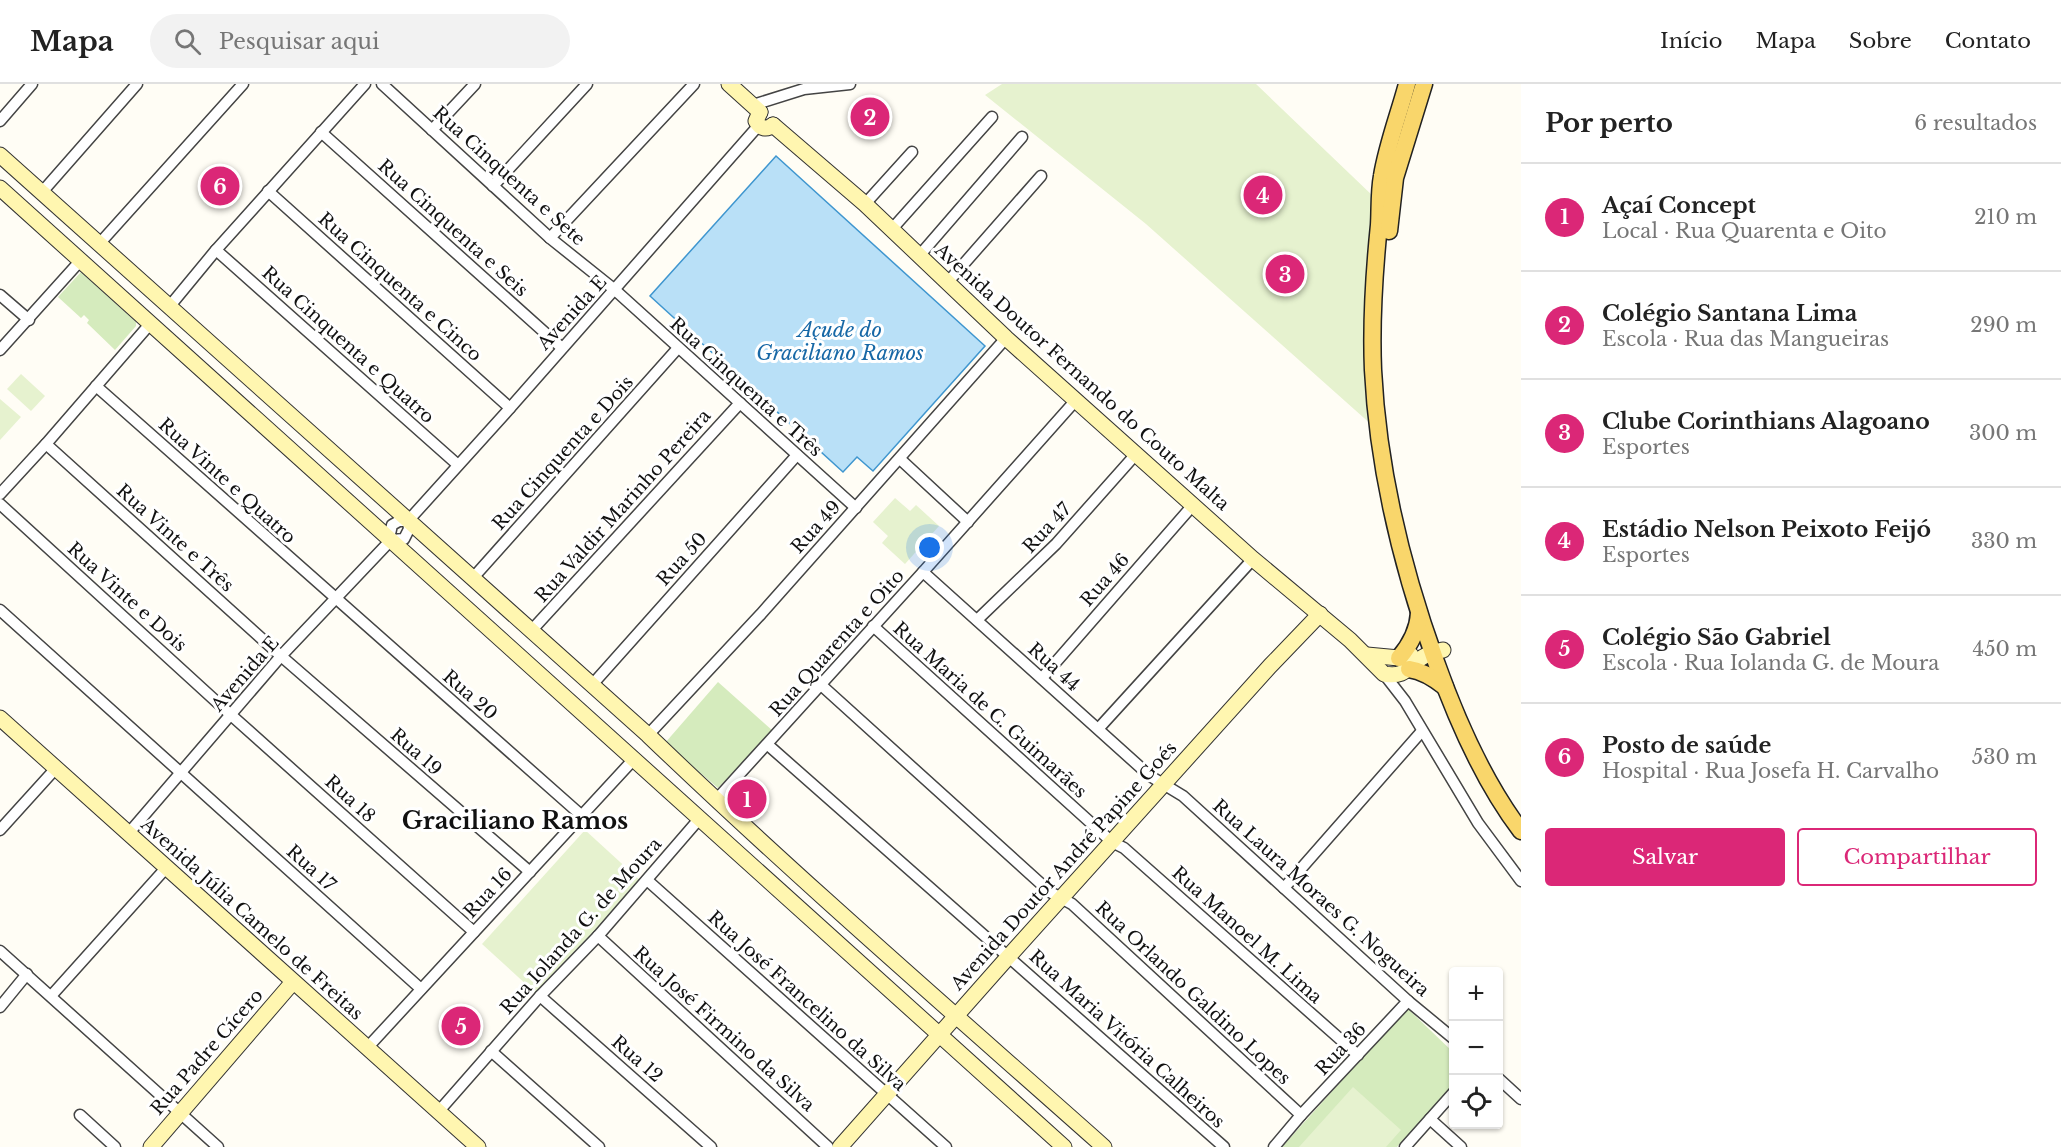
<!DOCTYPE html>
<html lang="pt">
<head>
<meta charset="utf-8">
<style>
  :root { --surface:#fff; --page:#f2f2f2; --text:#222; --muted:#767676; --line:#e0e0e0; --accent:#db2777 }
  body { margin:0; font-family:"Libre Baskerville",serif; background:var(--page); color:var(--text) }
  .controls { position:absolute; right:18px; bottom:18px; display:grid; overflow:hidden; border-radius:6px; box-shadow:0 2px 4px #0004 }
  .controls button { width:54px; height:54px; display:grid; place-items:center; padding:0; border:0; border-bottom:2px solid var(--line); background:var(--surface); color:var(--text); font:30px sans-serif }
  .you { position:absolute; left:930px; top:464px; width:21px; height:21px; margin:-15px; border:4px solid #fff; border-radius:50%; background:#1a73e8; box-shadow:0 0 0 9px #1a73e833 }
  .badge { display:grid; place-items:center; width:39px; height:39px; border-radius:50%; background:var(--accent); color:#fff; font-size:20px; font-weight:700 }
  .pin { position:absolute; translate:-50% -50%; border:3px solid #fff; box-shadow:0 2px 6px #0006 }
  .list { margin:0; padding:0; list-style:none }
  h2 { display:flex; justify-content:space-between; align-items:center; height:78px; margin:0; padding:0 24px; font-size:26px }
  h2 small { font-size:20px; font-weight:400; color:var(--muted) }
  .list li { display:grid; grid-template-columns:39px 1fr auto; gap:18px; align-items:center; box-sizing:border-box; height:108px; padding:0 24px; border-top:2px solid var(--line) }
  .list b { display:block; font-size:22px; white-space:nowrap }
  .list p { margin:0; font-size:20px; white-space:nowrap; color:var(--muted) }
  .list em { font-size:20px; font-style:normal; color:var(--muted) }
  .actions { display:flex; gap:12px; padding:18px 24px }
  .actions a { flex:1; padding:14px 0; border:2px solid var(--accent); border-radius:6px; text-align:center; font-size:21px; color:var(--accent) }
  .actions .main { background:var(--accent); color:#fff }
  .icon { flex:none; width:33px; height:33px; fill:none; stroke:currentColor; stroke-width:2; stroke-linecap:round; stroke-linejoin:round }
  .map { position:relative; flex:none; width:1521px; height:1063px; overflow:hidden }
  header { display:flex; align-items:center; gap:36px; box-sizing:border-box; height:84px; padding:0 30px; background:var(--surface); border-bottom:2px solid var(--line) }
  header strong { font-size:28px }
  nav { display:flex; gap:33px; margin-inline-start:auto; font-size:21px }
  .search { width:420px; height:54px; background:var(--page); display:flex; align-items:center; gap:15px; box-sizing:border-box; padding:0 21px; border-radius:33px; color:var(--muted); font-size:22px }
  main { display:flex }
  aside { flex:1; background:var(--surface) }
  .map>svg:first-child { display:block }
  .green { fill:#d5ebbd }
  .pitch { fill:#e6f2cf }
  .water { fill:#b9e0f7; stroke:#3f96cf; stroke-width:1.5 }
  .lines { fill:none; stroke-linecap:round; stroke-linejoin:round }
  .street-casing { stroke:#444; stroke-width:13 }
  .secondary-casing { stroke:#333; stroke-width:17 }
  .primary-casing { stroke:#222; stroke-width:19 }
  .street { stroke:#fff; stroke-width:10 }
  .secondary { stroke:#fff6b0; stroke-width:15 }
  .primary { stroke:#f9d66b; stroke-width:16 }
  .labels { text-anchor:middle; stroke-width:6; stroke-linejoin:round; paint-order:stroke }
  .street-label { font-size:18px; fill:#111; stroke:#fff }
  .water-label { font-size:20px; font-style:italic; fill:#1768a6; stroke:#fff }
  .district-label { font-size:24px; font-weight:bold; fill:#111; stroke:#fff }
</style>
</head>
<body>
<header>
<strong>Mapa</strong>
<div class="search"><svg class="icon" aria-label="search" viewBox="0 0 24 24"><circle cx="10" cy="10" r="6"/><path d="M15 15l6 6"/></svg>Pesquisar aqui</div>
<nav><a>Início</a><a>Mapa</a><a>Sobre</a><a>Contato</a></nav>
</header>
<main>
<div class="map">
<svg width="1521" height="1063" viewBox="0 0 1521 1063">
  <rect width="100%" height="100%" fill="#fffdf5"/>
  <!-- green -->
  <g class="green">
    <path d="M81 188 136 238V242L115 266 87 239 89 236 84 231 81 234 58 213Z"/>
    <path d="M718 598 773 647 718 704 665 659Z"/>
    <path d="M1407 924 1453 968V1002L1397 1063H1282Z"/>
  </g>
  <!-- pitch -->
  <g class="pitch">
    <path d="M1002 0H1256L1374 113 1373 342 1146 140 985 11Z"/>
    <path d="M21 290 45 312 31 327 7 305Z"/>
    <path d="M0 315 21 333 0 356Z"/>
    <path d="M895 414 910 427 916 421 939 442 905 480 882 459 888 452 873 438Z"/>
    <path d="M585 746 643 799 540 913 482 860Z"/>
    <path d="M1353 1003 1401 1046 1386 1063H1299Z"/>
  </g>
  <!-- water -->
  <path class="water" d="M776 72 985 262 873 387 857 373 843 388 650 212Z"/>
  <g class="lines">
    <defs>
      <g id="street">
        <path d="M382 0 550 154 615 206 856 424"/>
        <path d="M753 21 804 5 850 0"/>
        <path d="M0 37 32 0"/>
        <path d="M432 46 475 0"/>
        <path d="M321 48 562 264"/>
        <path d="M493 102 587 0"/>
        <path d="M43 107 137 0"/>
        <path d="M268 107 510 324"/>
        <path d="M865 120 912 68"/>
        <path d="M892 145 992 33"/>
        <path d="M550 154 694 0"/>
        <path d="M100 159 243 0"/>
        <path d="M216 166 458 381"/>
        <path d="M919 172 1022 53"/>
        <path d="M947 199 1041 92"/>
        <path d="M0 211 29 236"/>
        <path d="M169 223 216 166 365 0"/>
        <path d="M0 266 81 176"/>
        <path d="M96 302 581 731"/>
        <path d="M46 360 281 572 530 788"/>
        <path d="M900 375 968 438"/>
        <path d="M0 410 46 360 150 240"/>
        <path d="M0 420 231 631 474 848"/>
        <path d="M391 456 404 455 409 445 408 437"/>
        <path d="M923 488 1150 692 1183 712 1408 917 1454 955"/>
        <path d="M472 495 678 264"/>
        <path d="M0 526 421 905"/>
        <path d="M977 536 1056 460 1136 370"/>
        <path d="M873 542 1112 758 1124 764 1358 971"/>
        <path d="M531 547 740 319"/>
        <path d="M1384 590 1405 617 1478 739 1521 797"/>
        <path d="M1042 594 1193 421"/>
        <path d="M820 600 1050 808 1072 820 1301 1031"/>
        <path d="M591 602 797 371"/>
        <path d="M1099 644 1253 475"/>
        <path d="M648 651 761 530 1006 254"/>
        <path d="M768 661 1224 1063"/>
        <path d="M716 716 923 488 1076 316"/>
        <path d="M0 746 57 683"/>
        <path d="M128 750 281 572 391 456 390 450 392 441 399 437H408L510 324 759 41"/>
        <path d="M647 796 946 1063"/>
        <path d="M1284 804 1422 647"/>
        <path d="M598 852 828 1063"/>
        <path d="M0 867 218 1063"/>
        <path d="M51 912 166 784"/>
        <path d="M540 912 711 1063"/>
        <path d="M0 923 27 890"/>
        <path d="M367 964 633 676"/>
        <path d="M491 967 599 1063"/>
        <path d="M1498 994 1521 1015"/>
        <path d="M439 1027 540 912 598 852 700 734"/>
        <path d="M80 1031 115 1063"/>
        <path d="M1430 1035 1461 1063"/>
        <path d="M1274 1063 1301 1031 1408 917"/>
        <path d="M1405 1063 1454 1008"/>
      </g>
      <g id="secondary">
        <path d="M729 0 760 28"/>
        <path d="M760 28 756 37C760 45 767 46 773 41"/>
        <path d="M773 41 865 120 1006 254 1253 475 1350 556 1384 590C1407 594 1407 582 1423 573 1429 569 1436 568 1443 566"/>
        <path d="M0 71 648 651C796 793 951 927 1104 1063"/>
        <path d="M0 104 1064 1063"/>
        <path d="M1367 571 1399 574 1411 571"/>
        <path d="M0 634 478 1063"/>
        <path d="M151 1063 293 898"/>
        <path d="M840 1063 1009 872 1270 582 1320 530"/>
      </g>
      <g id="primary">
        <path d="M1407 0C1399 30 1387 61 1382 92 1379 108 1380 125 1379 141 1374 190 1371 238 1373 286 1378 386 1402 484 1436 578 1457 637 1483 697 1521 747"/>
        <path d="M1389 147 1395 94 1424 0"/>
        <path d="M1399 574C1410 561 1418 547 1419 529"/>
        <path d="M1409 585C1423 587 1434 594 1445 603"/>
      </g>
    </defs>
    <!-- street casing -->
    <use href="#street" class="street-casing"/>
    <!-- secondary casing -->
    <use href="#secondary" class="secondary-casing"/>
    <!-- primary casing -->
    <use href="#primary" class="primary-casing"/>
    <!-- street -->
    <use href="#street" class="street"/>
    <!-- secondary -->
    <use href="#secondary" class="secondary"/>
    <!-- primary -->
    <use href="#primary" class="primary"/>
  </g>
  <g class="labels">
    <!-- street labels -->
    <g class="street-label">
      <text transform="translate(509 92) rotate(42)" y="6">Rua Cinquenta e Sete</text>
      <text transform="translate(453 144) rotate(42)" y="6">Rua Cinquenta e Seis</text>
      <text transform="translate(400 203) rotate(42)" y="6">Rua Cinquenta e Cinco</text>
      <text transform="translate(572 229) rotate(-48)" y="6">Avenida E</text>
      <text transform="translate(348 261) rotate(42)" y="6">Rua Cinquenta e Quatro</text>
      <text transform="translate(1082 293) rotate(42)" y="6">Avenida Doutor Fernando do Couto Malta</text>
      <text transform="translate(746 303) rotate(42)" y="6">Rua Cinquenta e Três</text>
      <text transform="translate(563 369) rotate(-48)" y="6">Rua Cinquenta e Dois</text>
      <text transform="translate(227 397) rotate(42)" y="6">Rua Vinte e Quatro</text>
      <text transform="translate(623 422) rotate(-48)" y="6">Rua Valdir Marinho Pereira</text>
      <text transform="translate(816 443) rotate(-48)" y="6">Rua 49</text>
      <text transform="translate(1047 444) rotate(-47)" y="6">Rua 47</text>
      <text transform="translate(175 454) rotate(42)" y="6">Rua Vinte e Três</text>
      <text transform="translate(682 475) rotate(-48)" y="6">Rua 50</text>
      <text transform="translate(1105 496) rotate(-49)" y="6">Rua 46</text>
      <text transform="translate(127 513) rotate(42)" y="6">Rua Vinte e Dois</text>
      <text transform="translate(837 559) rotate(-48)" y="6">Rua Quarenta e Oito</text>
      <text transform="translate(1054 583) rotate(42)" y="6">Rua 44</text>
      <text transform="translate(245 590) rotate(-49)" y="6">Avenida E</text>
      <text transform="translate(470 611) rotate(41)" y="6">Rua 20</text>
      <text transform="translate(990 626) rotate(42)" y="6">Rua Maria de C. Guimarães</text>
      <text transform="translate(416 668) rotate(41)" y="6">Rua 19</text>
      <text transform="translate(350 715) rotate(42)" y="6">Rua 18</text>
      <text transform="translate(1064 782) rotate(-48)" y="6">Avenida Doutor André Papine Goés</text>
      <text transform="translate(311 784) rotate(42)" y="6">Rua 17</text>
      <text transform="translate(488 809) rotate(-47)" y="6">Rua 16</text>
      <text transform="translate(1321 814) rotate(42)" y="6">Rua Laura Moraes G. Nogueira</text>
      <text transform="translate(252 835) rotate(42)" y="6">Avenida Júlia Camelo de Freitas</text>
      <text transform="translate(581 842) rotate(-48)" y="6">Rua Iolanda G. de Moura</text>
      <text transform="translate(1247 851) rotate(42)" y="6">Rua Manoel M. Lima</text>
      <text transform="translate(1193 909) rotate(43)" y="6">Rua Orlando Galdino Lopes</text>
      <text transform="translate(807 917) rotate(42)" y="6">Rua José Francelino da Silva</text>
      <text transform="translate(724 945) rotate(42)" y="6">Rua José Firmino da Silva</text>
      <text transform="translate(1127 955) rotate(42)" y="6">Rua Maria Vitória Calheiros</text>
      <text transform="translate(1341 965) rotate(-47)" y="6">Rua 36</text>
      <text transform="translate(207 968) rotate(-49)" y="6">Rua Padre Cícero</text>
      <text transform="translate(637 975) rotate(41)" y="6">Rua 12</text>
    </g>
    <!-- water labels -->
    <g class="water-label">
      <text x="840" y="253">Açude do<tspan x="840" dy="23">Graciliano Ramos</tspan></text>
    </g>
    <!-- district labels -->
    <g class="district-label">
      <text x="515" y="745">Graciliano Ramos</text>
    </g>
  </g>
</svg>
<div class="controls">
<button>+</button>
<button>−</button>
<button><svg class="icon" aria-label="locate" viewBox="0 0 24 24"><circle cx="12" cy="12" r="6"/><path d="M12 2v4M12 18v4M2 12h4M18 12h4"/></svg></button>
</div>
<div class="you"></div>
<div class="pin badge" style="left:747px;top:715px">1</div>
<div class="pin badge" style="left:870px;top:33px">2</div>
<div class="pin badge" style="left:1285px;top:190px">3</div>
<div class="pin badge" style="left:1263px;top:111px">4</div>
<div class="pin badge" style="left:461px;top:942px">5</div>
<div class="pin badge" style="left:220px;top:102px">6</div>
</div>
<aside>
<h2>Por perto<small>6 resultados</small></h2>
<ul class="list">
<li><span class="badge">1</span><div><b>Açaí Concept</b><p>Local · Rua Quarenta e Oito</p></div><em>210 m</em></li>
<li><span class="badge">2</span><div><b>Colégio Santana Lima</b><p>Escola · Rua das Mangueiras</p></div><em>290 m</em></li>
<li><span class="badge">3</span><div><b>Clube Corinthians Alagoano</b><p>Esportes</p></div><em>300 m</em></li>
<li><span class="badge">4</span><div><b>Estádio Nelson Peixoto Feijó</b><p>Esportes</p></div><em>330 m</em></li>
<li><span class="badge">5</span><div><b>Colégio São Gabriel</b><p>Escola · Rua Iolanda G. de Moura</p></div><em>450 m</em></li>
<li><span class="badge">6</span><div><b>Posto de saúde</b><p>Hospital · Rua Josefa H. Carvalho</p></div><em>530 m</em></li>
</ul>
<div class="actions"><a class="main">Salvar</a><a>Compartilhar</a></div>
</aside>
</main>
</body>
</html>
